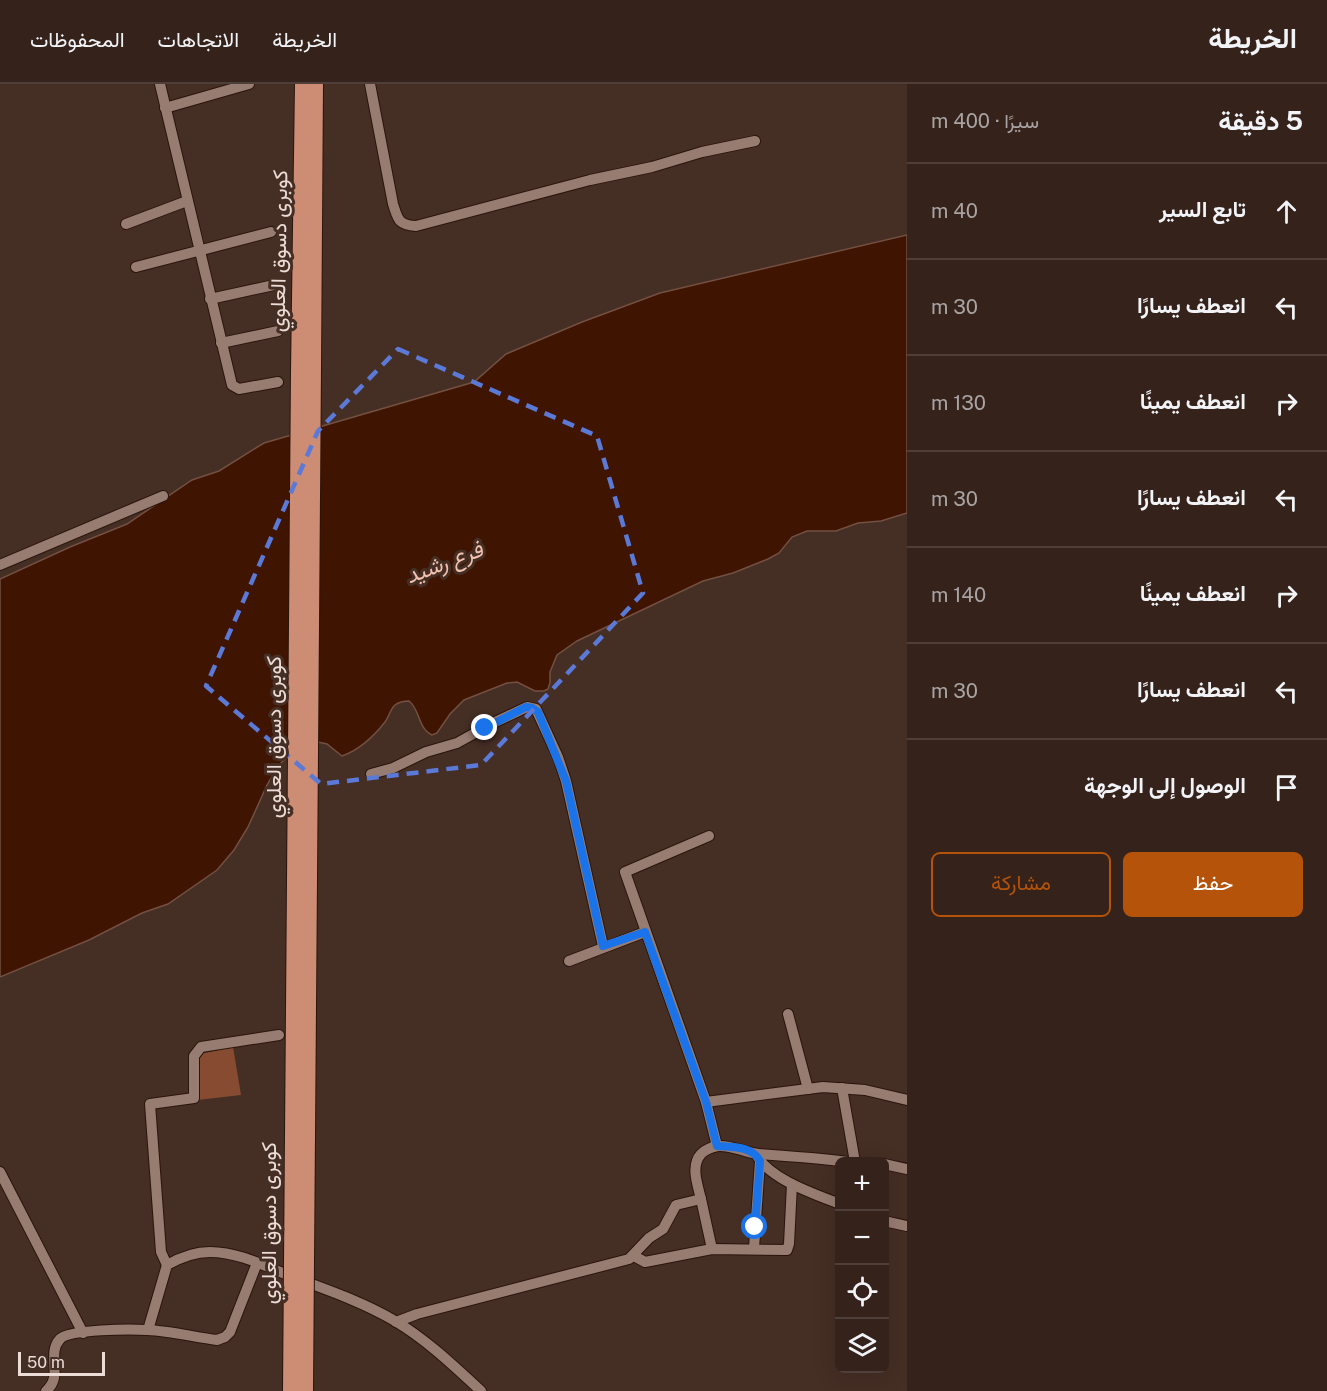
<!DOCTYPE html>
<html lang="ar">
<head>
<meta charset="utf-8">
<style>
  :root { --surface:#34221b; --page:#3f2f28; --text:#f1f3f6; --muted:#a9a4a3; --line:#4e3f3a; --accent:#b45309 }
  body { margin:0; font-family:"Public Sans",Vazirmatn,sans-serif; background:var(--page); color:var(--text); direction:rtl }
  .controls { position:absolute; right:18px; bottom:18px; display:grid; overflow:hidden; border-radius:9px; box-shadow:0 6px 24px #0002 }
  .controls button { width:54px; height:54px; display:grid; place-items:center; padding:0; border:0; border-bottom:2px solid var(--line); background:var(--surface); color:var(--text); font:30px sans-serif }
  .scale { position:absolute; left:18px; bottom:15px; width:87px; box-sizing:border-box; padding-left:6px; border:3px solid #ecdcd6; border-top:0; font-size:16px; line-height:21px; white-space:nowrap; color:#ecdcd6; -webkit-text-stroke:4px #452e24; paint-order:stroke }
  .stop { position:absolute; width:18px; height:18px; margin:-14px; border:4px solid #1a73e8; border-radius:50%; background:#fff }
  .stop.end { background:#1a73e8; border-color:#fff; box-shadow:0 2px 6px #0008 }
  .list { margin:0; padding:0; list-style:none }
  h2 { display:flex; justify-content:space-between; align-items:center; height:78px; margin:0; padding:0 24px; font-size:26px }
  h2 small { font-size:20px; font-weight:400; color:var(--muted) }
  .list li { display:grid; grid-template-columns:39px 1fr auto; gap:18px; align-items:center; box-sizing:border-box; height:96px; padding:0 24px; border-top:2px solid var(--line) }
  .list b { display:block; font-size:22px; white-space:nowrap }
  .list em { font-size:20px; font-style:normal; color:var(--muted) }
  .actions { display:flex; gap:12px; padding:18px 24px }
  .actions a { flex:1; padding:14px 0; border:2px solid var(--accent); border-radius:9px; text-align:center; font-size:21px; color:var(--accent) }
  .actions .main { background:var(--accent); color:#fff }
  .icon { flex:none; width:33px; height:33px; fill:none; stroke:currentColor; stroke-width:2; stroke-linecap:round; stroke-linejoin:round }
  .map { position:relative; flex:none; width:907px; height:1307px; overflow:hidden; direction:ltr }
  header { display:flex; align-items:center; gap:36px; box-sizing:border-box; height:84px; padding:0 30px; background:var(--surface); border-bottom:2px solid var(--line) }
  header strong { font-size:28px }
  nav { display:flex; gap:33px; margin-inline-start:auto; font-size:21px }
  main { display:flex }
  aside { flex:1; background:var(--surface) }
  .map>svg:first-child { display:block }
  .green { fill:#874b32 }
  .water { fill:#3f1401; stroke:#735041; stroke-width:1.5 }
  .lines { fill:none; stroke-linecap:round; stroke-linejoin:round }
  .minor-casing { stroke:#2a150d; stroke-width:12 }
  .trunk-casing { stroke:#2a150d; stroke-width:18 }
  .minor { stroke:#977c71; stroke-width:10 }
  .trunk { stroke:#cc8d74; stroke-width:16 }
  .trunk-bridge-casing { stroke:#2a150d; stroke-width:18; stroke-linecap:butt }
  .trunk-bridge { stroke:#cc8d74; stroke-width:16 }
  .route { stroke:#1a73e8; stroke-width:8 }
  .marked { fill:none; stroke:#5b79d7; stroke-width:4.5; stroke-dasharray:12 8; stroke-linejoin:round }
  .labels { text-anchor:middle; stroke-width:6; stroke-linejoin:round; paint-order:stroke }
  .street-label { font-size:21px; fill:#ecdcd6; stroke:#452e24 }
  .water-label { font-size:22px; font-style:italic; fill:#f2c2af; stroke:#452e24 }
</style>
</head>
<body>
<header>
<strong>الخريطة</strong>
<nav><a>الخريطة</a><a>الاتجاهات</a><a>المحفوظات</a></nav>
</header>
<main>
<aside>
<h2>5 دقيقة<small>سيرًا · 400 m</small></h2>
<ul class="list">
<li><svg class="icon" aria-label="ahead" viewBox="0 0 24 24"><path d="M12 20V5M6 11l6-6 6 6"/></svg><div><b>تابع السير</b></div><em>40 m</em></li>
<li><svg class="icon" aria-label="left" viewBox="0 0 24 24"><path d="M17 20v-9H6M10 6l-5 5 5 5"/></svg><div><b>انعطف يسارًا</b></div><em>30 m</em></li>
<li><svg class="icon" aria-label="right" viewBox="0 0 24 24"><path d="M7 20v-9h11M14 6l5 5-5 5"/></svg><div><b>انعطف يمينًا</b></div><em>130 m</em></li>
<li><svg class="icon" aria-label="left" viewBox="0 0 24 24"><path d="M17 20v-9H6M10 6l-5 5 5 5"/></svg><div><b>انعطف يسارًا</b></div><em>30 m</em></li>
<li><svg class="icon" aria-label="right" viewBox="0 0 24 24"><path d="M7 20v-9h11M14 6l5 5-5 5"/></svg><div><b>انعطف يمينًا</b></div><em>140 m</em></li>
<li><svg class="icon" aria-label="left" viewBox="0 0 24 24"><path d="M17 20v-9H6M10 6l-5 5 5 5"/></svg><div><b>انعطف يسارًا</b></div><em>30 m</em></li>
<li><svg class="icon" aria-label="arrive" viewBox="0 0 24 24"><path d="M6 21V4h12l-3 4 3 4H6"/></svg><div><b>الوصول إلى الوجهة</b></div></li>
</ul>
<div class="actions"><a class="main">حفظ</a><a>مشاركة</a></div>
</aside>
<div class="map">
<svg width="907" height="1307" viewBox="0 0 907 1307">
  <rect width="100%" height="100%" fill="#452e24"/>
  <!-- green -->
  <path class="green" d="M233 963 241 1011 198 1016 195 971Z"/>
  <!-- water -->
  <path class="water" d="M907 151V429L881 437 858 439 836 447H807L792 453 779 469 768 475 733 489 703 497 577 557 557 571 550 588V599L548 605 544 607H535L517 598 507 599 464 616 450 630 437 649 432 651C418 645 420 625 409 617 404 617 399 618 395 621 390 625 389 633 385 638 374 652 359 666 342 672L327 660 318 658 293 667 278 682 267 701 248 743 234 766 217 786 168 820 142 829 89 856 0 893V495L70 463 127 440 192 396 219 387 264 359 474 298 506 270 582 238 660 209Z"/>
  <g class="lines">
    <defs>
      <g id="minor">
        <path d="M160 0 232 301 239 305 278 298"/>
        <path d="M370 0 393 120C398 135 398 141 416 142L590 96 652 83 702 68 755 57"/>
        <path d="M165 24 249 0"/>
        <path d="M126 140 187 117"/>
        <path d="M136 183 271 148"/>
        <path d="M210 215 274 201"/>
        <path d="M221 259 278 247"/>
        <path d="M0 481 163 412"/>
        <path d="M371 690 393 684 426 668 457 659 493 639 527 623 536 625 558 673 566 697 603 862"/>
        <path d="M709 752 625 788 706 1018 823 1003 865 1006 907 1016"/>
        <path d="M569 877 645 848"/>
        <path d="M788 930 808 1005"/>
        <path d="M842 1004 855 1078"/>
        <path d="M706 1018 717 1062"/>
        <path d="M756 1070C769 1095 814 1110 840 1120"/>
        <path d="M884 1080 907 1085"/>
        <path d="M0 1088 83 1249"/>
        <path d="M701 1115 712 1165"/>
        <path d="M884 1137 907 1142"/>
        <path d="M754 1164 760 1077"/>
        <path d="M634 1172 645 1178 712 1165 787 1166 789 1160 792 1100"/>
        <path d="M167 1181 161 1168 150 1020 194 1014V972L201 963 279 951"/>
        <path d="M396 1238 417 1230 629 1175 649 1154 663 1145 676 1121 701 1115C698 1102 690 1082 701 1070 705 1066 712 1063 718 1062 733 1061 745 1069 759 1070 789 1072 818 1074 848 1078"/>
        <path d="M148 1246 167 1181C181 1173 194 1168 210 1168 238 1168 265 1182 290 1192 325 1205 363 1218 395 1237 427 1256 455 1283 481 1307"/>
        <path d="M46 1307C64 1292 46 1270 60 1255 69 1245 132 1245 147 1246 170 1247 194 1253 217 1256L225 1253 230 1248 257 1179"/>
      </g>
      <g id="trunk">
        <path d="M313 285 315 0"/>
        <path d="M299 288 303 0"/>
      </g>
    </defs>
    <!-- minor casing -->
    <use href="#minor" class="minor-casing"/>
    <!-- trunk casing -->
    <use href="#trunk" class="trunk-casing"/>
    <!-- minor -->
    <use href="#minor" class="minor"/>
    <!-- trunk -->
    <use href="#trunk" class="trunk"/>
    <defs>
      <g id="trunk-bridge">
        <path d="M291 1307 299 288"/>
        <path d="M305 1307 313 285"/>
      </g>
    </defs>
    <!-- trunk-bridge casing -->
    <use href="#trunk-bridge" class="trunk-bridge-casing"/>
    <!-- trunk-bridge -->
    <use href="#trunk-bridge" class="trunk-bridge"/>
  </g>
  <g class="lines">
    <!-- route -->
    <path class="route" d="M485 644 526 623 532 624 538 628 566 697 603 862 645 848 706 1018 717 1062C732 1063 752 1062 760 1077L755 1143"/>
  </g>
  <!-- marked area -->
  <path class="marked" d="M398 265 597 352 643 509 481 681 321 700 206 602 318 347Z"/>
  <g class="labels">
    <!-- street labels -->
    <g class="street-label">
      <text transform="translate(279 167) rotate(-89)" y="7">كوبرى دسوق العلوي</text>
      <text transform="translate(274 653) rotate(-90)" y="7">كوبرى دسوق العلوي</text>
      <text transform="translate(269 1139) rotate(-90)" y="7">كوبرى دسوق العلوي</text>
    </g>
    <!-- water labels -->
    <g class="water-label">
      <text transform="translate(444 478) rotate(-21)" y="8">فرع رشيد</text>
    </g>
  </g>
</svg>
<div class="controls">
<button>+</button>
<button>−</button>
<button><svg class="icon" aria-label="locate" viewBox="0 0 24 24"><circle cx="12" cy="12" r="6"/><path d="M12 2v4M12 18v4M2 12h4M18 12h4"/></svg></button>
<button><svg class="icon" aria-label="layers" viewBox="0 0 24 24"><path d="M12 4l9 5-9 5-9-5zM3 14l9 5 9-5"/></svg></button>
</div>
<div class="scale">50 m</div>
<div class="stop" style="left:755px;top:1143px"></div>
<div class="stop end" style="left:485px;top:644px"></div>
</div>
</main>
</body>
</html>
